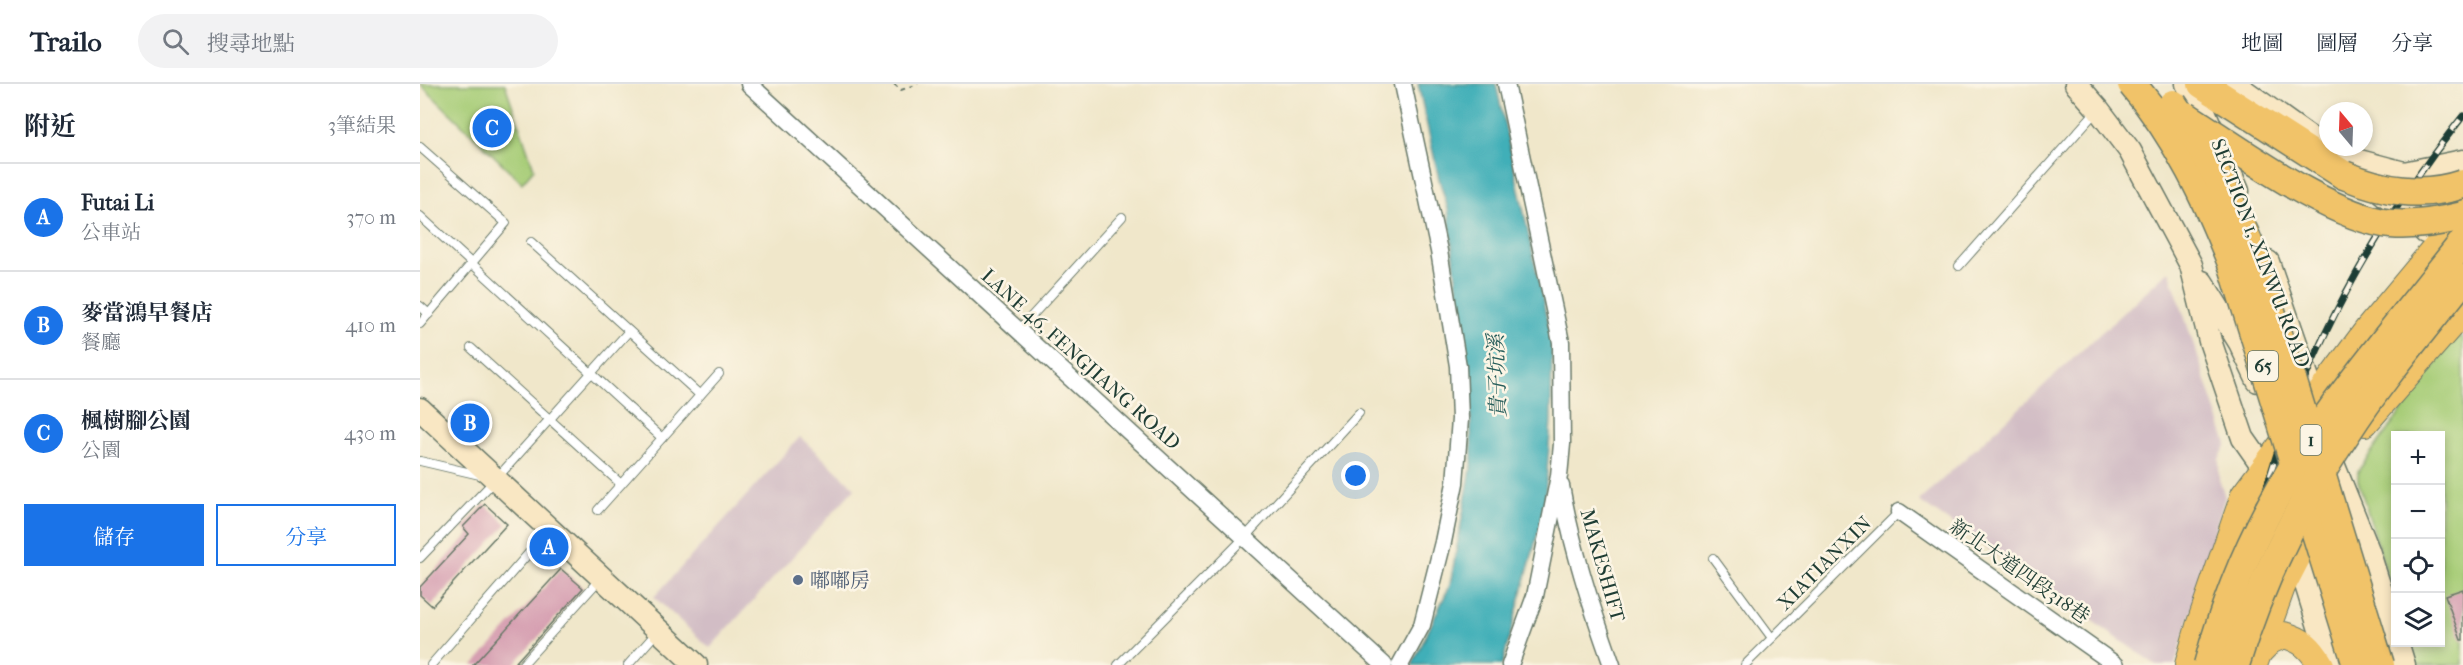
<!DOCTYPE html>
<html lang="zh-TW">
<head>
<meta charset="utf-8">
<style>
  :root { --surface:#fff; --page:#f2f2f3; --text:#1f2937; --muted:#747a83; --line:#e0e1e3; --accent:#1a73e8 }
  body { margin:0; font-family:"IM FELL French Canon","Noto Serif TC",serif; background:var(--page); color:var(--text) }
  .controls { position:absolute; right:18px; bottom:18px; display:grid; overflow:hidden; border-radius:0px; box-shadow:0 3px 9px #0003 }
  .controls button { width:54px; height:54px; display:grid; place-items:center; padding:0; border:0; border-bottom:2px solid var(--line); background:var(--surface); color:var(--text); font:30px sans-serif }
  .compass { position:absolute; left:1899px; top:18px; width:54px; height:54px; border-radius:50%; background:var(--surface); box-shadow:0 3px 9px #0003; rotate:341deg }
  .you { position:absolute; left:936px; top:392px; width:21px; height:21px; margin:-15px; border:4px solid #fff; border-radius:50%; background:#1a73e8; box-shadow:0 0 0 9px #1a73e833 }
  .badge { display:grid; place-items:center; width:39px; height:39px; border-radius:50%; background:var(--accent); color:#fff; font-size:20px; font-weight:700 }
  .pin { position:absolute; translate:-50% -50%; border:3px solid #fff; box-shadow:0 2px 6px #0006 }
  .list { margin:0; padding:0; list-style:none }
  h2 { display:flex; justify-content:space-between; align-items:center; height:78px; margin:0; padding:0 24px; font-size:26px }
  h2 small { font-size:20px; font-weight:400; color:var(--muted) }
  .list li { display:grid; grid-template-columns:39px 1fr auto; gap:18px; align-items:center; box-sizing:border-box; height:108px; padding:0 24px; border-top:2px solid var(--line) }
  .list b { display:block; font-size:22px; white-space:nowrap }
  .list p { margin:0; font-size:20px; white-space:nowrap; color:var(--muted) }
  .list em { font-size:20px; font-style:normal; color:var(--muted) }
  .actions { display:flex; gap:12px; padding:18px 24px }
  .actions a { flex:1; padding:14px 0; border:2px solid var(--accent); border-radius:0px; text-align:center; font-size:21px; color:var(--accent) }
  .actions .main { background:var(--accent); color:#fff }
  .icon { flex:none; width:33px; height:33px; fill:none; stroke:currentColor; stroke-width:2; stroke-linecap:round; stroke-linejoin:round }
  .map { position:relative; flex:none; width:2043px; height:581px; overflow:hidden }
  header { display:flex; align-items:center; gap:36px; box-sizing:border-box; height:84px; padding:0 30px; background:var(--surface); border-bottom:2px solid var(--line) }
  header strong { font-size:28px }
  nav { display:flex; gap:33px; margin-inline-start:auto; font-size:21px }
  .search { width:420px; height:54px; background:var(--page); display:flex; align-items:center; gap:15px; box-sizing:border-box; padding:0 21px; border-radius:33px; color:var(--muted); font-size:22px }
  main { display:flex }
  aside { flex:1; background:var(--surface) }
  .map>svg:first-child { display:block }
  .industrial { fill:#d2bdc5 }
  .green { fill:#a6cc76; stroke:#628455; stroke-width:1.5 }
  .water { fill:#3fafb8; stroke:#2f7676; stroke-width:1.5 }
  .building { fill:#d69fb1 }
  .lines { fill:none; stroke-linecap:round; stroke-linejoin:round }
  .lane-casing { stroke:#687868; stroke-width:10 }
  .street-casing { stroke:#687868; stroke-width:19 }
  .secondary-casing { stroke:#687868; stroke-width:25 }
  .primary-casing { stroke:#687868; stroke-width:28 }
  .highway-casing { stroke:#687868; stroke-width:31 }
  .path { stroke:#687868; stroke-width:2; stroke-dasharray:4.5 4.5; stroke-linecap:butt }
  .lane { stroke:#fff; stroke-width:8 }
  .street { stroke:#fff; stroke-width:16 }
  .secondary { stroke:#f9e7c3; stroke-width:22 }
  .primary { stroke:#f1c369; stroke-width:26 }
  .highway { stroke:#f1c369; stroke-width:28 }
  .rail-casing { stroke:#1f3d34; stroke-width:7 }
  .rail { stroke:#fcf5e5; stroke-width:4.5; stroke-dasharray:14; stroke-linecap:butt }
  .highway-bridge-casing { stroke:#687868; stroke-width:31; stroke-linecap:butt }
  .highway-bridge { stroke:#f1c369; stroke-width:28 }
  .service-dot { fill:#5c6f8a; stroke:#fcf5e5; stroke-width:2 }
  .labels { text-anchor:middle; stroke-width:5; stroke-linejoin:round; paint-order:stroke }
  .shield { fill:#fcf5e5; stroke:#617469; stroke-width:1.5 }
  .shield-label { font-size:18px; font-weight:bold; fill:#1f3d34 }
  .street-label { font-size:20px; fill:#1f3d34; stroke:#fcf5e5 }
  .service-label { font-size:20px; fill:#4e5e75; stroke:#fcf5e5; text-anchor:start }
  .water-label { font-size:21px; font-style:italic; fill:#295f5c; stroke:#fcf5e5 }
</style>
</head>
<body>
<header>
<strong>Trailo</strong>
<div class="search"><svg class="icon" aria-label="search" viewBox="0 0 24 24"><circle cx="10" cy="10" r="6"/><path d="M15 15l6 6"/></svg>搜尋地點</div>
<nav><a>地圖</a><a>圖層</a><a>分享</a></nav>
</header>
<main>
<aside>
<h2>附近<small>3筆結果</small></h2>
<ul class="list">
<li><span class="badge">A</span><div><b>Futai Li</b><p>公車站</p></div><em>370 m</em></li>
<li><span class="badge">B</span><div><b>麥當鴻早餐店</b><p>餐廳</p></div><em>410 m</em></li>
<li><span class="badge">C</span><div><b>楓樹腳公園</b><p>公園</p></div><em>430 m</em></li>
</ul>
<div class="actions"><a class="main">儲存</a><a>分享</a></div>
</aside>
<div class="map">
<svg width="2043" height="581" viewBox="0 0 2043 581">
  <rect width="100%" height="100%" fill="#fcf5e5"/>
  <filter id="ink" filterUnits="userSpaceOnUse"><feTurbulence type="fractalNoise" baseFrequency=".0167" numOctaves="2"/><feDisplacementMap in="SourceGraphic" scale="12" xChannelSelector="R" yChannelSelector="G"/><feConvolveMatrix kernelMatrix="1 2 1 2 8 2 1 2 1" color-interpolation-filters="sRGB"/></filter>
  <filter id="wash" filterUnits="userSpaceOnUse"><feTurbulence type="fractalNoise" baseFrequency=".008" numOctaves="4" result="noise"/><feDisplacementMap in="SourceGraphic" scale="24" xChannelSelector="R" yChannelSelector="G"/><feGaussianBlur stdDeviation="1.35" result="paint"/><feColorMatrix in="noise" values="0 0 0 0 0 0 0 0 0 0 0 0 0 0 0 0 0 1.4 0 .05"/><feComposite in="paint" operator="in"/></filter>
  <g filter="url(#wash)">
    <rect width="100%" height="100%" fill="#f0e7ca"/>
    <!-- industrial -->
    <g class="industrial">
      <path d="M1749 186 1807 360 1799 375V395L1805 413 1755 581H1736L1499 417Z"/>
      <path d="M380 353 435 404 290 564 234 513Z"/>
    </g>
    <!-- green -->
    <g class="green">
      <path d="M0 0H85L114 85 102 99Z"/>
      <path d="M2039 253H2043V581H1996L1989 559 2020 558V352H1976L1975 516 1938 397V387L2030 260Z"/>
    </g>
    <!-- water -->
    <path class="water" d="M998 0H1076L1132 258 1131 337 1124 427 1082 581H992L1030 501 1052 379 1050 316 1028 125 1019 95Z"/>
    <g id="blocks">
      <!-- building -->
      <g class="building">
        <path d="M65 420 87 440 12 522 0 511V503L49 450 43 443Z"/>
        <path d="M141 485 163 504 96 578 94 581H53Z"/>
        <path d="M2043 505V556H2041L2025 511Z"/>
      </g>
    </g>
  </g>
  <g filter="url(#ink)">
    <use href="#blocks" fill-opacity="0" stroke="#687868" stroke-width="1.5"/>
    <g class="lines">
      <defs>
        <g id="lane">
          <path d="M0 63 86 139 0 240"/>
          <path d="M0 132 242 354"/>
          <path d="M111 158 280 311"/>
          <path d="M1539 182 1678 25"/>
          <path d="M0 222 9 230"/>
          <path d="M599 246 702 133"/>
          <path d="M51 264 201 400"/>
          <path d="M0 377 64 392"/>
          <path d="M178 426 299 290"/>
          <path d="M0 474 76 395 209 247"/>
          <path d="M1293 474 1352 554"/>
          <path d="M11 581 129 446"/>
          <path d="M102 581 180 495"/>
          <path d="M208 581 238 547"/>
          <path d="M698 581 825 453 939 329"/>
          <path d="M1325 581 1479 428"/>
        </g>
        <g id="street">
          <path d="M329 0 964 581"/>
          <path d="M1086 0 1141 258 1142 360 1139 392 1115 512 1090 581"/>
          <path d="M1141 402C1152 464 1171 522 1192 581"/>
          <path d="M1479 428 1696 581"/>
          <path d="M980 581 1002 541 1023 458 1035 399 1040 335 1038 282 1019 167 983 0"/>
        </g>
        <g id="secondary">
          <path d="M1656 0 1678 25 1710 67 1771 181 1790 257 1823 354 1844 384 1849 398"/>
          <path d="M1767 0 1784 27 1818 107"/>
          <path d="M1815 0 1894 57"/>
          <path d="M1913 70 1984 89 2043 77"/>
          <path d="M1954 102 1985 127 2005 148"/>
          <path d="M1848 178 1900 329"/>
          <path d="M1782 198 1820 259 1838 297"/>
          <path d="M0 325 276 581"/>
          <path d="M1908 361 1912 377 1948 466 1976 554"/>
          <path d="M1874 462 1911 581"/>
          <path d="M1977 558 1984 581"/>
        </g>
        <g id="primary">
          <path d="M1945 339 2043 227"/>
          <path d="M1839 568 1850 557 1864 551C1883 556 1891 564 1901 581"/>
          <path d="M1768 581 1779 542 1824 411 1948 245 2018 161 2043 124"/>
          <path d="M1834 581 1862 503 1878 472 1893 424"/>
        </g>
        <path id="highway" d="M1782 0 1924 91"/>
      </defs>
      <!-- lane casing -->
      <use href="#lane" class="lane-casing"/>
      <!-- street casing -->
      <use href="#street" class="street-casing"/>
      <!-- secondary casing -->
      <use href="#secondary" class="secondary-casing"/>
      <!-- primary casing -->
      <use href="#primary" class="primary-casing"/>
      <!-- highway casing -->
      <use href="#highway" class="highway-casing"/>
      <!-- path -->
      <path class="path" d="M474 0 481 6 498 0"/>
      <!-- lane -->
      <use href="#lane" class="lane"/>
      <!-- street -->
      <use href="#street" class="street"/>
      <!-- secondary -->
      <use href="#secondary" class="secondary"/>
      <!-- primary -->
      <use href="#primary" class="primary"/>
      <!-- highway -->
      <use href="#highway" class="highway"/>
      <defs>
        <path id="rail" d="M1798 581C1820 504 1838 424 1864 348 1905 234 1967 127 2043 32"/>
      </defs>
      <!-- rail casing -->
      <use href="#rail" class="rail-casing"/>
      <!-- rail -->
      <use href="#rail" class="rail"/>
      <defs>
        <g id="highway-bridge">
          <path d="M1712 0C1758 54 1787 116 1813 182L1937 581"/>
          <path d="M1753 20C1787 68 1812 118 1834 172L1960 581"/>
          <path d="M1766 32C1818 65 1911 134 1971 140 1996 142 2019 138 2043 132"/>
          <path d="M1924 91C1963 107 2002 114 2043 100"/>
          <path d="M1788 581C1812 492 1853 406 1908 331 1950 272 1998 216 2043 158"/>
          <path d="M1815 581C1840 498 1879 420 1927 348 1961 295 2004 245 2043 195"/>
        </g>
      </defs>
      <!-- highway-bridge casing -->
      <use href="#highway-bridge" class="highway-bridge-casing"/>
      <!-- highway-bridge -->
      <use href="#highway-bridge" class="highway-bridge"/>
    </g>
  </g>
  <!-- markers -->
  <circle class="service-dot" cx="378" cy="496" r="6"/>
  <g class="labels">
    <!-- shield labels -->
    <g class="shield">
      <rect x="1828" y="267" width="30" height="30" rx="4.5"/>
      <rect x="1880.5" y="341" width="21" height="30" rx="4.5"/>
    </g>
    <g class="shield-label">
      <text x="1843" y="288">65</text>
      <text x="1891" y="362">1</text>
    </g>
    <!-- street labels -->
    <g class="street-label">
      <text transform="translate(1841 169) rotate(69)" y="7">SECTION 1, XINWU ROAD</text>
      <text transform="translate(661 275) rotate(42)" y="7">LANE 46, FENGJIANG ROAD</text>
      <text transform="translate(1404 479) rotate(-45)" y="7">XIATIANXIN</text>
      <text transform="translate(1183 481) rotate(74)" y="7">MAKESHIFT</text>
      <text transform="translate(1600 487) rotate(35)" y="7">新北大道四段318巷</text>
    </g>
    <!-- service labels -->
    <g class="service-label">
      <text x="390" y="503">嘟嘟房</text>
    </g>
    <!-- water labels -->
    <g class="water-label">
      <text transform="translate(1077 292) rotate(-92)" y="7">貴子坑溪</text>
    </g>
  </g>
</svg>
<div class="controls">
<button>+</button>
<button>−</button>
<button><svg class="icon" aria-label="locate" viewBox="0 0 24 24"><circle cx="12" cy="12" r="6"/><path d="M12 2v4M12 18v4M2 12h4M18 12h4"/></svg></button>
<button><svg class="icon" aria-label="layers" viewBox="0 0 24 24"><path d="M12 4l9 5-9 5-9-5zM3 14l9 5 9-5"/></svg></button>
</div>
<svg class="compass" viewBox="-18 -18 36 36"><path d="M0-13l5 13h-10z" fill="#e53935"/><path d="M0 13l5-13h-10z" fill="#747a83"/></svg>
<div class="you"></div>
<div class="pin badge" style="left:129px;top:463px">A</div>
<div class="pin badge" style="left:50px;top:339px">B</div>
<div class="pin badge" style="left:72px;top:44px">C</div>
</div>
</main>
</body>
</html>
